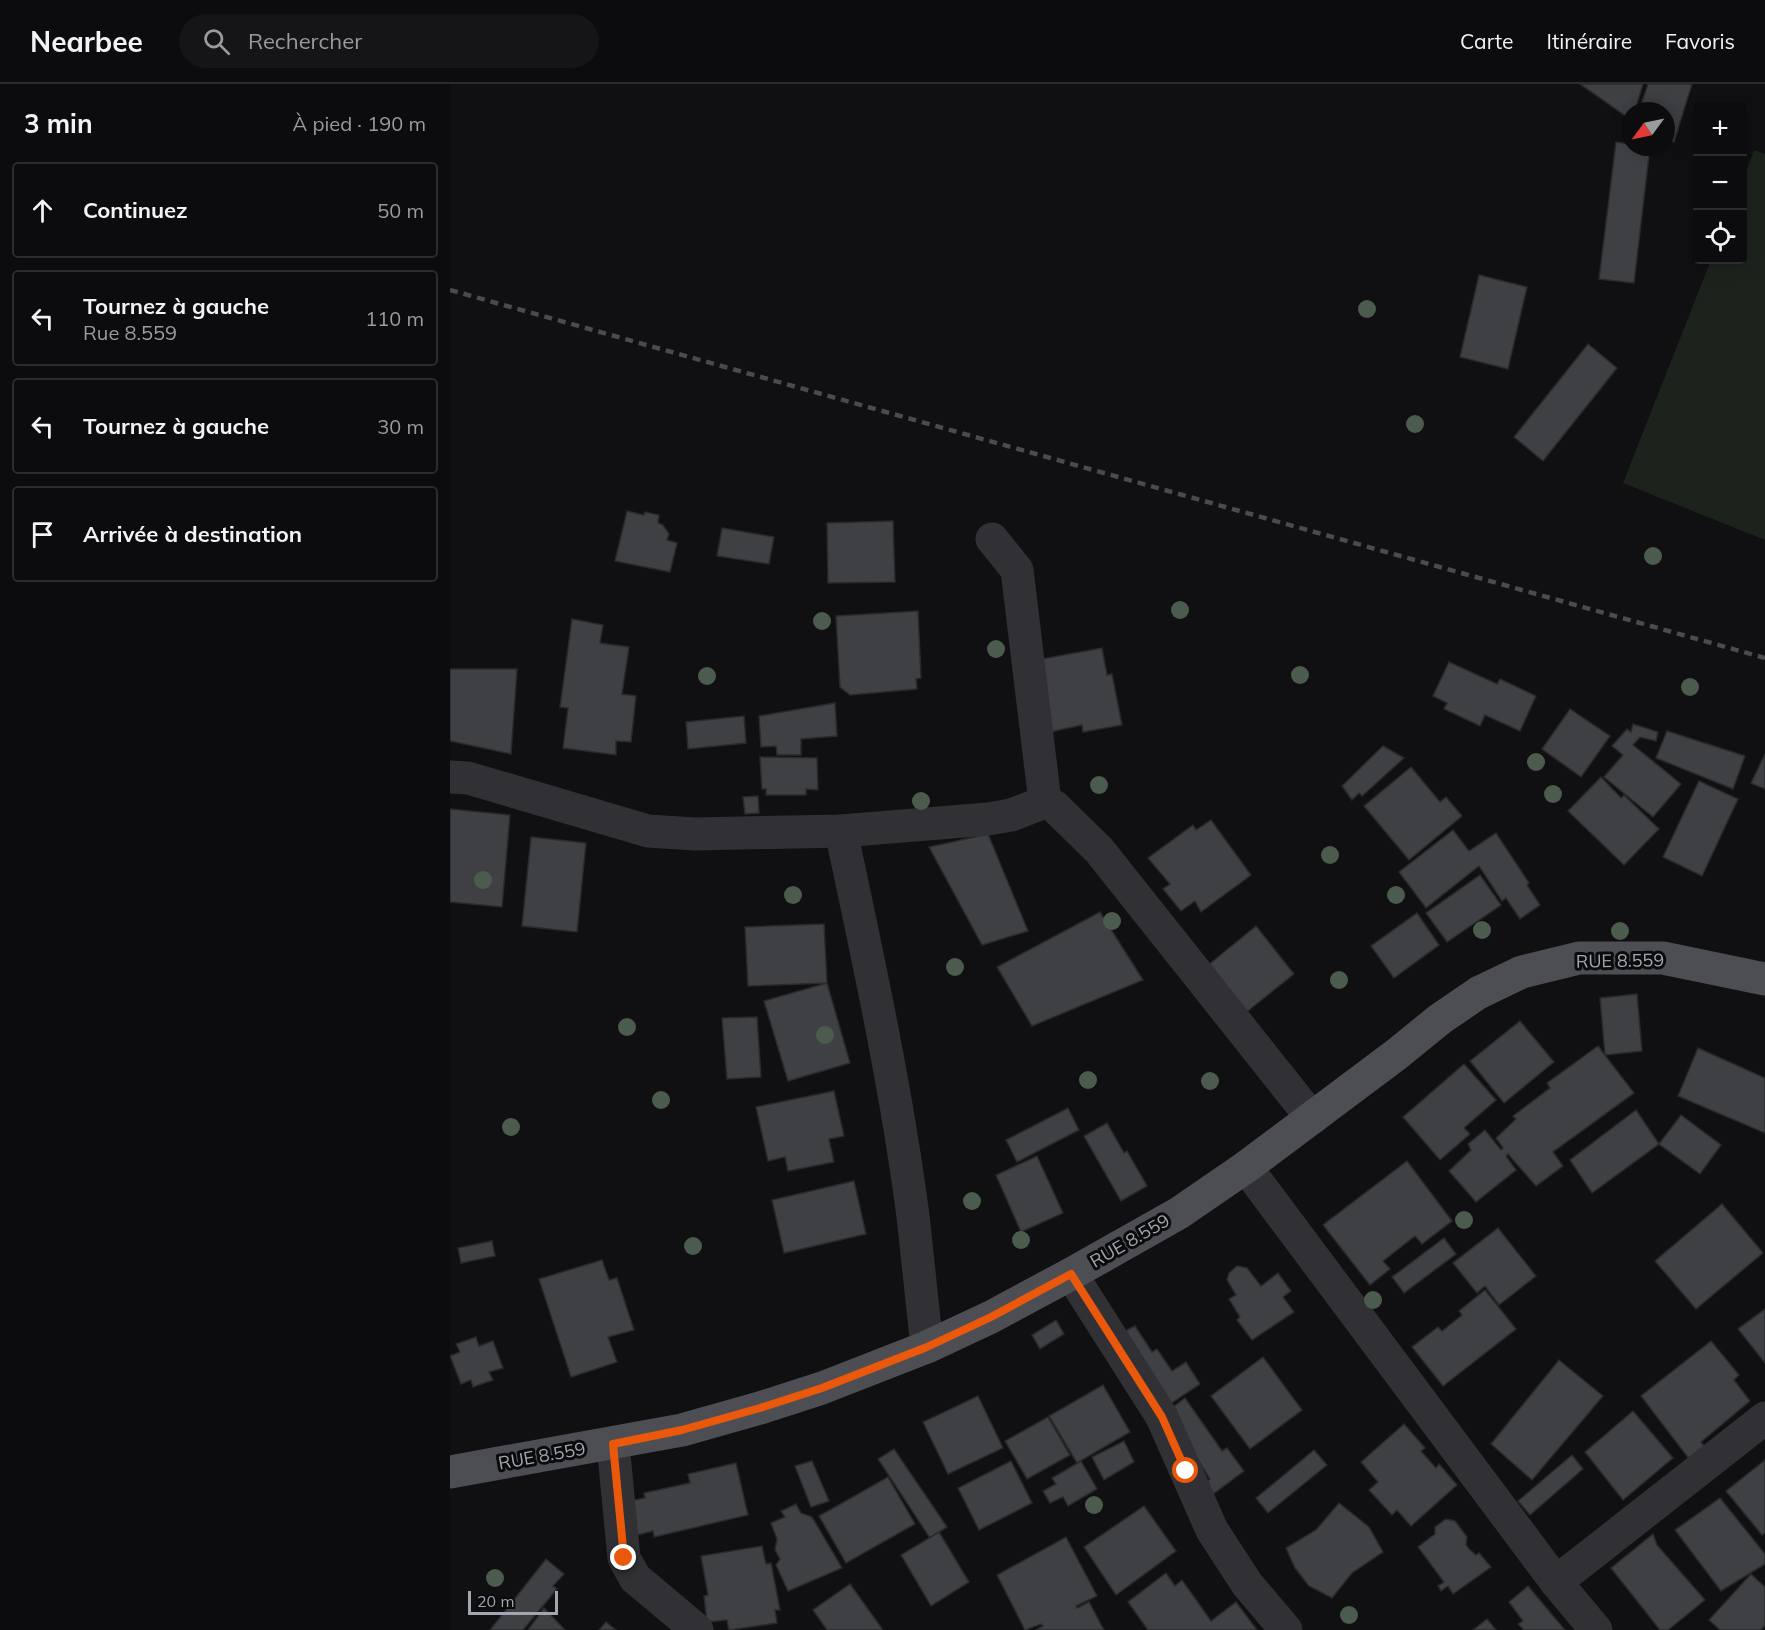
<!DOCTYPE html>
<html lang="fr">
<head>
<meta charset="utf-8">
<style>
  :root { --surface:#0c0b0d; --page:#151416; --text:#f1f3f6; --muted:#9a9b9d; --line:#2c2b2e }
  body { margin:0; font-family:Mulish,sans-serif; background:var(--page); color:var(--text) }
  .controls { position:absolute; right:18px; top:18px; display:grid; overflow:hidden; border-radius:6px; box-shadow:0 3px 15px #0003 }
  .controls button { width:54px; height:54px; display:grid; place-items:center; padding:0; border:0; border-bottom:2px solid var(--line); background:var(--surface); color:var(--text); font:30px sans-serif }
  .compass { position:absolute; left:1171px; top:18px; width:54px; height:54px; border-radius:50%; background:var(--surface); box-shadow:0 3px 15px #0003; rotate:237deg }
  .scale { position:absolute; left:18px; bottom:15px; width:90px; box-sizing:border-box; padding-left:6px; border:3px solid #a2a6b0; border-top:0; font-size:16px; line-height:21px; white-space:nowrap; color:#a2a6b0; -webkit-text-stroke:4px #0b0b0c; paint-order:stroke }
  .stop { position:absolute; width:18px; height:18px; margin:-14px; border:4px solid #ea580c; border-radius:50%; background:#fff }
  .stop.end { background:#ea580c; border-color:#fff; box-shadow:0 2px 6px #0008 }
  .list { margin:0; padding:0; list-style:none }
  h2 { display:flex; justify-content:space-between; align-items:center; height:78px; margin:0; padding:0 24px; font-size:26px }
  h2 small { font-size:20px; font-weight:400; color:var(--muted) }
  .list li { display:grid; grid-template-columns:39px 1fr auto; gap:18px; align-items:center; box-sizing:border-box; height:96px; margin:0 12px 12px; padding:0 12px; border:2px solid var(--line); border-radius:6px }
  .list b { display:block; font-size:22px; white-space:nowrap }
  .list p { margin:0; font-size:20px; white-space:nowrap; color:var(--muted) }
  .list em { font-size:20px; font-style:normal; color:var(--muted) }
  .icon { flex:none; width:33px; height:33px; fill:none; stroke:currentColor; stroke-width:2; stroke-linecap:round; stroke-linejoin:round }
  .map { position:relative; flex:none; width:1315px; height:1546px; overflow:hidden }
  header { display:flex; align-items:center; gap:36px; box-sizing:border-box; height:84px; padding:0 30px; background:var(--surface); border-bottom:2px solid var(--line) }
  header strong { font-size:28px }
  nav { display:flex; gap:33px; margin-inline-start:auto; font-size:21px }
  .search { width:420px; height:54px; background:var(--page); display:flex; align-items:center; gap:15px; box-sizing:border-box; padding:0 21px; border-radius:33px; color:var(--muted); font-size:22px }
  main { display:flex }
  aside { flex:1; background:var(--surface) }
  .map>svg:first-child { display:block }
  .green { fill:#1c231d }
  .building { fill:#3f4044; stroke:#2a2a2c; stroke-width:1.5 }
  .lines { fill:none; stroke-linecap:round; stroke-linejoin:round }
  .minor { stroke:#313135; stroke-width:33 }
  .major { stroke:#4d4e54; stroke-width:33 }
  .rail { stroke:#4a4b50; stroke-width:4.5; stroke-dasharray:8 6; stroke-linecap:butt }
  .tree { fill:#4b5b4d }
  .route { stroke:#ea580c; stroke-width:8 }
  .labels { text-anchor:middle; stroke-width:6; stroke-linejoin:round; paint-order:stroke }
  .street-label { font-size:18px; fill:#a2a6b0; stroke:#0b0b0c }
</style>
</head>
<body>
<header>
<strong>Nearbee</strong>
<div class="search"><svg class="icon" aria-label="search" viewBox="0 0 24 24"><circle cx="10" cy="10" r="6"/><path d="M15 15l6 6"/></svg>Rechercher</div>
<nav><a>Carte</a><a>Itinéraire</a><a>Favoris</a></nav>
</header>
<main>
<aside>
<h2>3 min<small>À pied · 190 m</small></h2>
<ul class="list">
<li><svg class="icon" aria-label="ahead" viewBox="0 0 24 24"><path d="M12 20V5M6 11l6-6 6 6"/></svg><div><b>Continuez</b></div><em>50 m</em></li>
<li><svg class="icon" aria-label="left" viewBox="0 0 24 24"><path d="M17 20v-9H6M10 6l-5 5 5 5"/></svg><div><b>Tournez à gauche</b><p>Rue 8.559</p></div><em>110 m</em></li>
<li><svg class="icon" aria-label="left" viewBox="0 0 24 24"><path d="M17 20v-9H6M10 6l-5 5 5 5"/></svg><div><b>Tournez à gauche</b></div><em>30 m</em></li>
<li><svg class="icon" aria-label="arrive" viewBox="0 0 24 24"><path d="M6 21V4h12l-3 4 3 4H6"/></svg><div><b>Arrivée à destination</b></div></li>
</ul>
</aside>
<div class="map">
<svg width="1315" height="1546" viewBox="0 0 1315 1546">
  <rect width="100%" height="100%" fill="#100f11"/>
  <!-- green -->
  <path class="green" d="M1304 66 1315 70V456L1173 399 1261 176H1292L1293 96Z"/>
  <!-- building -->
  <g class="building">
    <path d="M1130 0H1193L1185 27H1180V35Z"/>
    <path d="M1198 0H1242L1224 58 1216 55V27H1189Z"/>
    <path d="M1166 58 1180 60V63H1200L1184 199 1149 195Z"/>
    <path d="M1029 191 1077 203 1058 285 1010 273Z"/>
    <path d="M1138 260 1167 284 1093 377 1064 353Z"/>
    <path d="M177 427 194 431 195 428 209 431 208 439 213 441 219 450 217 456 227 459 220 488 165 477Z"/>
    <path d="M443 437 445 498 378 499 377 439Z"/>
    <path d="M272 444 324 453 319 480 267 472Z"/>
    <path d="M468 527 471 594 466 595 467 605 400 611 390 603 386 532Z"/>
    <path d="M122 535 153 541 150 559 179 563 172 610 186 612 181 658 166 657V671L113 664 118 624 110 623Z"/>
    <path d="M652 564 657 591 662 590 672 641 633 648 632 641 600 648 586 576Z"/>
    <path d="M999 578 1047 600 1050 595 1086 612 1070 647 1035 631 1030 642 994 625 997 619 983 612Z"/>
    <path d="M0 585H67L61 670 0 657Z"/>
    <path d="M385 619 387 652 351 655V671H327L326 662 311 663 309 632Z"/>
    <path d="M1120 625 1160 652 1131 693 1092 665Z"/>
    <path d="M294 632 296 659 238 665 236 638Z"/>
    <path d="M1183 640 1208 648 1206 657 1190 653 1183 661 1231 700 1203 733 1154 693 1173 671 1162 662 1177 645 1181 648Z"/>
    <path d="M1217 647 1295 672 1283 705 1206 674Z"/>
    <path d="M933 662 954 674 912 712 909 709 902 716 892 702Z"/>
    <path d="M1315 670V705L1301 699Z"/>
    <path d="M310 673 367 674 368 706 356 705V711H316V705H312Z"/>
    <path d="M961 683 990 718 996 713 1012 732 959 776 914 722Z"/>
    <path d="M1151 693 1171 714 1174 711 1209 745 1174 781 1118 727Z"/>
    <path d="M1249 697 1288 715 1252 792 1213 773Z"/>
    <path d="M308 712 309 729 295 730 293 713Z"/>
    <path d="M0 725 60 731 52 823 0 818Z"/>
    <path d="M761 736 801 791 751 828 745 817 731 827 713 805 720 800 698 774 743 741 746 746Z"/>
    <path d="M1003 746 1019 767 1046 749 1079 799 1077 801 1090 821 1070 835 1056 814 1052 817 1029 782 976 824 949 788Z"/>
    <path d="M538 750 578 847 532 861 479 763Z"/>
    <path d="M81 753 136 759 127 848 72 842Z"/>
    <path d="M1030 791 1051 821 997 858 976 829Z"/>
    <path d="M650 828 693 896 582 942 547 883Z"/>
    <path d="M967 829 989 861 944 894 921 862Z"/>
    <path d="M374 840 377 899 298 902 295 843Z"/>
    <path d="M806 842 844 890 794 930 757 882Z"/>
    <path d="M377 899 400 979 338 997 314 917Z"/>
    <path d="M1187 910 1192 967 1155 971 1150 914Z"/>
    <path d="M307 933 311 993 277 995 272 934Z"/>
    <path d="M1070 937 1104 978 1054 1019 1020 977Z"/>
    <path d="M1148 962 1184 1009 1103 1068 1113 1082 1086 1102 1058 1070 1056 1072 1066 1086 1026 1118 999 1087 1021 1066 1018 1060 1035 1046 1051 1066 1053 1064 1046 1054 1066 1035 1063 1032 1100 1004 1097 999Z"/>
    <path d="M1248 964 1315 994V1049L1228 1012Z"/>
    <path d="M1014 980 1046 1016 1014 1044 1020 1050 990 1076 953 1033Z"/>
    <path d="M384 1007 394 1052 379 1055 384 1078 338 1087 335 1073 318 1077 306 1023Z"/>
    <path d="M618 1024 629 1046 567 1078 556 1056Z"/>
    <path d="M1186 1026 1209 1060 1142 1109 1120 1076Z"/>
    <path d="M1231 1031 1271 1061 1250 1090 1209 1060Z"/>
    <path d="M657 1039 674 1069 677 1067 697 1102 671 1117 634 1052Z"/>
    <path d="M587 1072 613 1129 571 1148 546 1091Z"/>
    <path d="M957 1077 1002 1137 972 1160 965 1152 933 1177 940 1185 920 1201 873 1141Z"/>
    <path d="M404 1097 416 1150 334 1169 322 1116Z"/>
    <path d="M1272 1120 1313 1169 1246 1225 1205 1177Z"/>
    <path d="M1048 1144 1086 1192 1049 1221 1035 1202 1027 1209 1003 1179Z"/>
    <path d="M994 1154 1006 1170 954 1209 942 1193Z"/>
    <path d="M42 1157 45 1172 11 1179 8 1164Z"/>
    <path d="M152 1176 159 1196 167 1194 184 1246 158 1253 167 1278 121 1293 89 1195Z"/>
    <path d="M787 1182 797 1184 811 1202 828 1189 841 1207 833 1213 844 1228 802 1256 787 1236 790 1233 779 1215 786 1211 777 1196 779 1189Z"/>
    <path d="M1035 1206 1066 1245 993 1302 962 1263 988 1243 992 1247 1012 1231 1009 1227Z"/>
    <path d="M1315 1225V1279L1288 1245Z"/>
    <path d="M606 1236 614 1250 590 1265 582 1251Z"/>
    <path d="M685 1242 702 1268 707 1265 722 1287 736 1278 750 1300 720 1320 675 1247Z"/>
    <path d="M26 1253 29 1262 43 1257 53 1284 39 1288 43 1296 23 1303 21 1296 11 1300 0 1272 10 1268 6 1260Z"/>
    <path d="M1261 1257 1289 1291 1284 1296 1300 1317 1251 1358 1261 1371 1246 1384 1191 1312Z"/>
    <path d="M813 1273 852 1326 800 1365 761 1312Z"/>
    <path d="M1109 1276 1153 1312 1082 1396 1041 1360Z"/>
    <path d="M653 1301 680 1348 627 1379 599 1332Z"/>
    <path d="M528 1312 553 1364 498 1390 473 1338Z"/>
    <path d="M735 1314 772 1367 777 1364 794 1387 759 1413 753 1400 760 1395 718 1327Z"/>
    <path d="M1183 1327 1223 1374 1173 1416 1135 1368Z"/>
    <path d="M598 1333 620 1371 577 1395 555 1357Z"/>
    <path d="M954 1340 975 1364 971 1367 986 1384 989 1380 1007 1401 961 1442 947 1426 942 1431 919 1406 928 1398 911 1378Z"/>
    <path d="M674 1357 684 1378 654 1396 642 1373Z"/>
    <path d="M444 1365 497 1443 480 1454 428 1375Z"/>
    <path d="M864 1366 877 1381 818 1429 806 1414Z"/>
    <path d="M1122 1371 1133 1385 1080 1431 1068 1417Z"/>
    <path d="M1315 1376V1449L1312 1451 1276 1407Z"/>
    <path d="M362 1377 379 1417 361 1423 345 1382Z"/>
    <path d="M561 1377 582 1419 529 1446 508 1404Z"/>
    <path d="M631 1377 647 1405 618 1422 613 1413 600 1419 593 1407 606 1400 602 1394Z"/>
    <path d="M286 1379 298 1431 204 1453 203 1447 187 1451 179 1417 195 1414 194 1409 240 1399 238 1390Z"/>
    <path d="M438 1393 465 1440 396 1479 369 1432Z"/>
    <path d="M1270 1414 1315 1470V1480L1271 1507 1225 1446Z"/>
    <path d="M889 1419 919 1443 933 1468 902 1489 882 1514 859 1502 845 1484 836 1464 866 1446Z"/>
    <path d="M346 1420 351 1429 362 1433 392 1484 338 1507 326 1481 330 1475 325 1466 327 1455 321 1439 335 1433 331 1427Z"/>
    <path d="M694 1422 726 1467 666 1511 634 1463Z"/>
    <path d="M996 1435 1005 1437 1017 1453 1016 1461 1020 1466 1026 1471 1029 1469 1041 1483 1003 1510 998 1502 991 1507 988 1502 994 1498 968 1463 985 1450V1443Z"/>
    <path d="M489 1448 519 1498 481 1522 451 1471Z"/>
    <path d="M1203 1450 1207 1461 1255 1516 1218 1546H1210L1161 1484Z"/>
    <path d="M616 1453 647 1512 626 1522 627 1524 639 1518 654 1546H586L593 1542 591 1540 575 1546 547 1491Z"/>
    <path d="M312 1462 316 1480 321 1479 330 1526H325L327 1539 279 1546 277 1536 257 1538 254 1512 258 1511 251 1472Z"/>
    <path d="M96 1475 114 1490 103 1502 107 1505 73 1546H40Z"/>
    <path d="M716 1489 725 1502 732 1496 761 1537 786 1518 807 1546H698L678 1518Z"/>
    <path d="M1301 1490 1315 1503V1541L1311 1546H1270L1259 1536Z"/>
    <path d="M400 1500 433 1546H377L363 1526Z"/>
    <path d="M1078 1502 1115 1546H1074L1068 1540 1073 1537 1059 1518Z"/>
    <path d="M94 1524 115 1546H78Z"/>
    <path d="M1037 1535 1046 1546H1023Z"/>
    <path d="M156 1538 166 1546H149Z"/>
  </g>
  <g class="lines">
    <!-- minor -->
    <g class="minor">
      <path d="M542 455 567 486 595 718 604 722 649 766 862 1034"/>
      <path d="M0 693 18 694 198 747 245 750 391 747 538 735 561 731 595 718"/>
      <path d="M391 747C418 874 446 1002 463 1132 468 1176 472 1220 477 1263"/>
      <path d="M796 1083 1106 1498 1146 1546"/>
      <path d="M621 1190 712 1333 762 1446 797 1500 836 1546"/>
      <path d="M163 1360 174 1474 185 1494 247 1546"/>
      <path d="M1106 1498 1315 1334"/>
    </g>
    <!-- major -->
    <path class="major" d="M0 1388 232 1346 310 1324 372 1304 477 1263 541 1233 621 1190 729 1129 796 1083 947 970 990 935 1028 909 1072 888 1129 874H1213L1315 895"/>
    <!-- rail -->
    <path class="rail" d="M0 206 1315 574"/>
  </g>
  <!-- trees -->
  <g class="tree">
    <circle cx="917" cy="225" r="9"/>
    <circle cx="965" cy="340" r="9"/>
    <circle cx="1203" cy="472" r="9"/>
    <circle cx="730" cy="526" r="9"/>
    <circle cx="372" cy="537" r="9"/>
    <circle cx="546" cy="565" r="9"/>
    <circle cx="850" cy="591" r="9"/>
    <circle cx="257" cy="592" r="9"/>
    <circle cx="1240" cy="603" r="9"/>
    <circle cx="1086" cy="678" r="9"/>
    <circle cx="649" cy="701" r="9"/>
    <circle cx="1103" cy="710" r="9"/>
    <circle cx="471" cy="717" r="9"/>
    <circle cx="880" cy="771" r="9"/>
    <circle cx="33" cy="796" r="9"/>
    <circle cx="343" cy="811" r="9"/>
    <circle cx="946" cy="811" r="9"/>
    <circle cx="662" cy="837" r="9"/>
    <circle cx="1032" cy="846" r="9"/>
    <circle cx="1170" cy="847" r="9"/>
    <circle cx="505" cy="883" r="9"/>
    <circle cx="889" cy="896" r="9"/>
    <circle cx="177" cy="943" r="9"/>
    <circle cx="375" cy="951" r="9"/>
    <circle cx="638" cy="996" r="9"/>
    <circle cx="760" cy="997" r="9"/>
    <circle cx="211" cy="1016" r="9"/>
    <circle cx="61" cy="1043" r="9"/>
    <circle cx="522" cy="1117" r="9"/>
    <circle cx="1014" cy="1136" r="9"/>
    <circle cx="571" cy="1156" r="9"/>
    <circle cx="243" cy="1162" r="9"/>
    <circle cx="923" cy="1216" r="9"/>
    <circle cx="644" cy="1421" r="9"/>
    <circle cx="45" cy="1494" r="9"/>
    <circle cx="899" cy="1531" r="9"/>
  </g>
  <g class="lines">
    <!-- route -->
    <path class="route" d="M174 1474 163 1360 232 1346 310 1324 372 1304 477 1263 541 1233 621 1190 712 1333 736 1387"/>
  </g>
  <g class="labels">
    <!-- street labels -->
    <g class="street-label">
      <text transform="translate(1170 877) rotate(-1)" y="6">RUE 8.559</text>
      <text transform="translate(680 1157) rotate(-30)" y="6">RUE 8.559</text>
      <text transform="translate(92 1372) rotate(-10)" y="6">RUE 8.559</text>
    </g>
  </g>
</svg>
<div class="controls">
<button>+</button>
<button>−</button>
<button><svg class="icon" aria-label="locate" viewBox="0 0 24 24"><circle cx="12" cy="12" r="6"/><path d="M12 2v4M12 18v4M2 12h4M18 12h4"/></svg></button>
</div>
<svg class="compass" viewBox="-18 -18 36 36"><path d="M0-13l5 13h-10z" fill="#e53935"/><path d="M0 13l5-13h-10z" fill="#9a9b9d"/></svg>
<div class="scale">20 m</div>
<div class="stop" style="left:736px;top:1387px"></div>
<div class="stop end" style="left:174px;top:1474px"></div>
</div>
</main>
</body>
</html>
